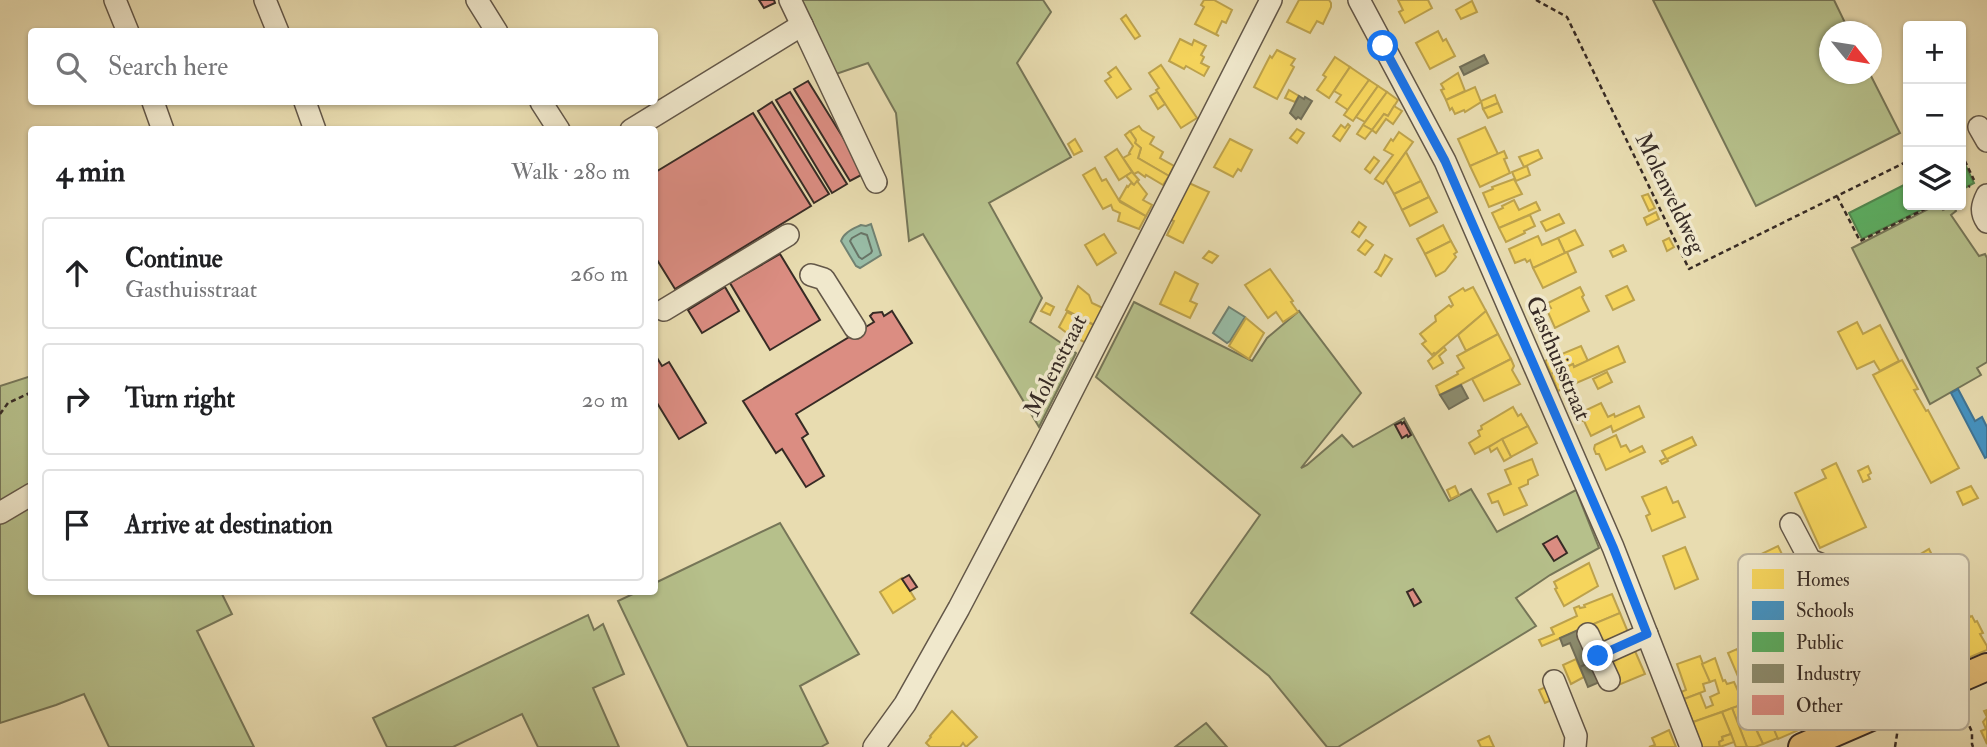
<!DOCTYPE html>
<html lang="en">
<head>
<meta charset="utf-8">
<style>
  :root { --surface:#fff; --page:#f6f6f6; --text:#202124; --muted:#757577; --line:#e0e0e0 }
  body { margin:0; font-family:"IM FELL Double Pica",serif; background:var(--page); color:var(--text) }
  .controls { position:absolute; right:21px; top:21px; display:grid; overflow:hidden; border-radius:7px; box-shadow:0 2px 5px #0004 }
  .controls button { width:63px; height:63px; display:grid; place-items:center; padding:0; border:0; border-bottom:2px solid var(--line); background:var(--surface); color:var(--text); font:35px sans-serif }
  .compass { position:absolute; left:1819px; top:21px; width:63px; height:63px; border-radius:50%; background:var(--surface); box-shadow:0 2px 5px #0004; rotate:120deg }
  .stop { position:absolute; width:21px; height:21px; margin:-16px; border:5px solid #1a73e8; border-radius:50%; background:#fff }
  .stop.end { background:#1a73e8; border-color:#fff; box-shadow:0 2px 7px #0008 }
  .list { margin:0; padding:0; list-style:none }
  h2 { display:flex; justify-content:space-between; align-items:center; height:91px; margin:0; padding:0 28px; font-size:30px }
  h2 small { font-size:23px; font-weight:400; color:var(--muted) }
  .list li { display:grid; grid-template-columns:46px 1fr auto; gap:21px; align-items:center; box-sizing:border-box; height:112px; margin:0 14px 14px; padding:0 14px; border:2px solid var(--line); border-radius:7px }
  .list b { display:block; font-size:26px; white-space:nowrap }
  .list p { margin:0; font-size:23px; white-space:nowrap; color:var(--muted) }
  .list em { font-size:23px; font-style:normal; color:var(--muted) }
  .icon { flex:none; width:38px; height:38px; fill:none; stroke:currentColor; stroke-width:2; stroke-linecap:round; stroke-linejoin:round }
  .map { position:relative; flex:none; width:1987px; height:747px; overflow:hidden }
  .search { position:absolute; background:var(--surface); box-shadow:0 2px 5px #0004; left:28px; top:28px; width:630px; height:77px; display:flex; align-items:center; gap:18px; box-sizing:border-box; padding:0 24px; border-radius:7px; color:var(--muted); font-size:26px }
  .panel { position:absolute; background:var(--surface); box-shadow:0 2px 5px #0004; left:28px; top:126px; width:630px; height:469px; border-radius:7px }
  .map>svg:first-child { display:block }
  .green { fill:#b6c08b; stroke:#767658; stroke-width:2 }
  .water { fill:#98bca6; stroke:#718272; stroke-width:2 }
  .homes { fill:#f6d55c; stroke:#bda24c; stroke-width:2 }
  .schools { fill:#4393c3; stroke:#3f7494; stroke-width:2 }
  .public { fill:#5aae61; stroke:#50874f; stroke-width:2 }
  .industry { fill:#8c8c6e; stroke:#726f58; stroke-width:2 }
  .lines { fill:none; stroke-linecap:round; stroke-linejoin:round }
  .shore { stroke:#687466; stroke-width:2 }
  .building { fill:#db8d82; stroke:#372b25; stroke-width:2 }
  .minor-tunnel { stroke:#c5b994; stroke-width:21; stroke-dasharray:21 10; stroke-linecap:butt }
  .minor-casing { stroke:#635748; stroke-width:24 }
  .major-casing { stroke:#372b25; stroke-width:30 }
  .path { stroke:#372b25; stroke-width:2.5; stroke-dasharray:5 3.5; stroke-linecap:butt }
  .minor { stroke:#f0e8cc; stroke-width:21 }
  .major { stroke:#e4be78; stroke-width:26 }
  .route { stroke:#1a73e8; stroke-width:9 }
  .labels { text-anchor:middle; stroke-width:7; stroke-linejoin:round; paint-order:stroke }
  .street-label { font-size:23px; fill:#372b25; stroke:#f0e8cc }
  .key { fill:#f0e8cc; stroke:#b8af9a; stroke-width:2 }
  .key-label { font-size:19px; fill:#372b25 }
</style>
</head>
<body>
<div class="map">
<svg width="1987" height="747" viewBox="0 0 1987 747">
  <rect width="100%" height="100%" fill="#e8dcb0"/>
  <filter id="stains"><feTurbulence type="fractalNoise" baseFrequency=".00286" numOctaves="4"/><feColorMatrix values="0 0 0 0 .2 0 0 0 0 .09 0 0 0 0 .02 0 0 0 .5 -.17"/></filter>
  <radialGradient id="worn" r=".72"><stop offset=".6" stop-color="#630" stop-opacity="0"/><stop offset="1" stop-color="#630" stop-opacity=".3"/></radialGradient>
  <!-- green -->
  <g class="green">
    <path d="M797 0H1043L1051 12 1017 63 1071 157 989 203 1042 298 1030 322 1076 353 1039 427 923 234 909 241 896 113 868 63 833 75Z"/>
    <path d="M1653 0H1834L1849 31 1829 32V74H1870L1900 133 1756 206Z"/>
    <path d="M1936 205H1939L1943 210 1953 205 1956 211 1951 215 1979 256 1985 254 1987 258V362L1977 368 1981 375 1930 404 1852 248Z"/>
    <path d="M1134 302 1252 361 1267 338 1299 311 1361 393 1301 468 1307 465 1342 435 1353 447 1404 418 1449 501 1471 489 1497 532 1576 490 1599 548 1550 575 1516 598 1536 626 1338 747H1327L1269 676 1191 613 1260 515 1096 377Z"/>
    <path d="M31 376 32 592H221L232 614 197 631 254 747H109L84 694 56 705 0 723V386Z"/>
    <path d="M780 523 859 654 800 686 828 743 821 747H688L618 601 637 592H654L655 583Z"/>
    <path d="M588 615 594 630 603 624 624 674 593 688 619 747H538L522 714 453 747H387L373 718Z"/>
    <path d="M1206 723 1227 747H1175Z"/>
  </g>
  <!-- water -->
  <g class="water">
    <path d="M871 224 881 255 860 268 856 266 841 241C844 232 853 229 861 225L866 226Z"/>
    <path d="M1229 307 1245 317 1230 341 1227 343 1213 333Z"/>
  </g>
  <!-- homes -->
  <g class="homes">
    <path d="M1204 0H1214L1232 10 1226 23 1222 21 1216 34 1219 36 1195 24 1204 7 1201 5Z"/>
    <path d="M1299 0H1329L1331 3V7L1323 24 1317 21 1310 33 1287 22Z"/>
    <path d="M1398 0H1428L1432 8 1405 23 1399 12 1403 10Z"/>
    <path d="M1472 1 1477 12 1461 19 1456 10Z"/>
    <path d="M1126 15 1140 36 1135 39 1121 19Z"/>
    <path d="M1438 31 1443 41 1446 39 1455 56 1430 69 1416 43Z"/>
    <path d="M1180 39 1192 45 1194 40 1206 46 1201 55 1204 57 1201 63 1209 67 1204 76 1186 66 1184 69 1169 61Z"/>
    <path d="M1277 50 1295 59 1291 65 1294 67 1277 99 1254 87 1270 56 1272 58Z"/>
    <path d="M1335 57 1350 67 1329 98 1317 90 1326 77 1323 75Z"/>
    <path d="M1161 65 1197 118 1181 128 1156 90 1159 88 1149 73Z"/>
    <path d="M1116 67 1131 89 1117 98 1105 81 1111 77 1108 73Z"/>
    <path d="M1350 67 1369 80 1348 110 1336 102 1341 95 1334 91Z"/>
    <path d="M1458 73 1465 91 1446 100 1441 90 1444 89 1441 84Z"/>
    <path d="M1369 80 1378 86 1353 121 1344 115Z"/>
    <path d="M1378 86 1387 92 1365 122 1356 117Z"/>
    <path d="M1475 87 1481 102 1465 112 1464 110 1455 114 1452 108 1450 110 1446 100Z"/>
    <path d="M1289 90 1299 96 1295 102 1285 98Z"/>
    <path d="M1157 92 1165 104 1158 109 1150 96Z"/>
    <path d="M1387 92 1398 100 1388 116 1384 114 1372 130 1363 125Z"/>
    <path d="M1495 95 1498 103 1483 109 1481 101Z"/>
    <path d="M1498 103 1502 112 1488 118 1483 109Z"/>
    <path d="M1394 106 1402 111 1393 124 1386 119 1376 133 1372 130 1384 114 1388 116Z"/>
    <path d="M1348 124 1350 126 1340 141 1333 136 1341 125 1345 128Z"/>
    <path d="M1363 125 1372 130 1365 139 1357 134Z"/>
    <path d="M1139 126 1142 130 1154 137 1150 144 1163 152 1160 158 1174 166 1169 176 1138 158 1141 148 1135 143 1136 140 1130 131Z"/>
    <path d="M1485 127 1498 154 1470 166 1458 139Z"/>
    <path d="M1297 129 1304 133 1297 143 1290 138Z"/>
    <path d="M1130 131 1136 140 1135 143 1141 148 1138 158 1169 176 1163 185 1146 175 1145 177 1138 172 1134 174 1123 158 1130 154 1129 153 1133 146 1125 135Z"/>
    <path d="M1399 132 1413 142 1383 184 1375 179 1393 155 1384 150 1391 139 1393 141Z"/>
    <path d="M1075 139 1082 151 1074 155 1068 144Z"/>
    <path d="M1230 139 1252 150 1241 171 1238 169 1233 177 1214 167Z"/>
    <path d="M1117 149 1132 172 1119 180 1105 157Z"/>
    <path d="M1538 150 1542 158 1524 167 1519 157Z"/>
    <path d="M1504 151 1507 158 1504 159 1510 173 1480 187 1470 166Z"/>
    <path d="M1406 152 1421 181 1394 194 1386 180Z"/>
    <path d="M1374 157 1379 161 1370 173 1365 169Z"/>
    <path d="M1527 166 1530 175 1516 181 1512 172Z"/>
    <path d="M1095 168 1102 181 1106 179 1120 202 1146 216 1139 229 1118 221 1120 213 1113 210 1111 205 1103 209 1083 175Z"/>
    <path d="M1132 172 1139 180 1134 185 1126 176Z"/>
    <path d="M1514 179 1522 194 1489 207 1483 193 1493 189 1492 187Z"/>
    <path d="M1137 181 1147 194 1143 200 1152 205 1146 216 1119 200 1127 186 1128 187 1131 183 1134 185Z"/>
    <path d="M1421 181 1429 197 1402 210 1394 194Z"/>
    <path d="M1189 183 1209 192 1183 243 1167 235 1174 221 1171 220Z"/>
    <path d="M1648 194 1655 208 1649 211 1642 196Z"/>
    <path d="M1429 197 1437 212 1410 226 1402 210Z"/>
    <path d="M1514 200 1519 210 1536 202 1540 210 1499 228 1492 213 1503 208 1502 206Z"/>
    <path d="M1656 212 1659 219 1647 225 1644 218Z"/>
    <path d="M1559 214 1564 223 1546 231 1541 222Z"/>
    <path d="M1530 215 1535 226 1524 231 1525 233 1506 242 1499 228Z"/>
    <path d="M1359 222 1366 227 1359 237 1352 232Z"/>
    <path d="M1443 225 1451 241 1425 254 1417 239Z"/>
    <path d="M1575 230 1583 245 1565 253 1558 238Z"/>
    <path d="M1104 234 1116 253 1097 265 1085 245Z"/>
    <path d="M1538 236 1542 245 1558 238 1565 253 1533 268 1530 260 1527 262 1525 259 1515 263 1509 249Z"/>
    <path d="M1669 238 1674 247 1667 251 1663 241Z"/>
    <path d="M1366 240 1373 245 1365 255 1358 250Z"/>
    <path d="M1451 241 1457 252 1454 254 1456 257 1445 271 1436 276 1425 254Z"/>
    <path d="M1623 245 1626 251 1613 257 1610 251Z"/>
    <path d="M1209 251 1218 256 1212 263 1203 258Z"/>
    <path d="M1567 252 1576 272 1543 288 1533 268Z"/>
    <path d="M1385 255 1392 259 1381 276 1375 272 1378 269Z"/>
    <path d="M1270 269 1293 301 1291 302 1298 312 1283 322 1276 312 1268 318 1245 285Z"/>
    <path d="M1175 272 1198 284 1190 301 1197 304 1190 318 1160 304Z"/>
    <path d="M1078 286 1089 295 1092 303 1105 309 1096 326 1066 310Z"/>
    <path d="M1627 286 1634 300 1613 310 1606 296Z"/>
    <path d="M1473 287 1486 311 1435 354 1434 353 1432 355 1422 344 1426 341 1420 334 1436 321 1435 316 1449 305 1451 307 1453 305 1449 297 1463 288 1465 291Z"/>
    <path d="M1580 287 1584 295 1582 297 1589 311 1555 328 1547 310 1551 308 1548 303Z"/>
    <path d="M1046 303 1054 307 1050 315 1041 311Z"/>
    <path d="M1486 311 1498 334 1466 351 1458 335Z"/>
    <path d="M1067 312 1096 326 1088 344 1068 334 1059 327Z"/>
    <path d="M1246 318 1264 333 1249 359 1229 346Z"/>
    <path d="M1857 322 1863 334 1880 325 1899 361 1880 371 1874 361 1857 369 1838 332Z"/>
    <path d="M1498 334 1511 359 1440 395 1436 386 1458 374 1457 372 1464 368 1457 356Z"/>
    <path d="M1581 346 1588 361 1574 367 1573 364 1551 374 1545 361Z"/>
    <path d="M1618 346 1625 362 1558 391 1551 374 1573 364 1574 367Z"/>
    <path d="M1444 347 1446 350 1439 356 1443 363 1433 369 1428 361Z"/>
    <path d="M1511 359 1514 366 1512 370 1520 384 1484 401 1472 379Z"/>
    <path d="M1902 360 1918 389 1914 390 1926 411 1928 410 1959 468 1931 483 1873 375Z"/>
    <path d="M1607 372 1612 382 1598 389 1593 379Z"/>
    <path d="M1601 403 1608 417 1614 414 1615 417 1639 406 1644 417 1613 432 1611 426 1591 436 1584 421H1581L1579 417 1580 413Z"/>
    <path d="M1513 407 1518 416 1521 414 1528 426 1475 454 1469 443 1480 436 1478 431 1482 429 1481 426Z"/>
    <path d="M1528 426 1537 443 1511 457 1502 439Z"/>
    <path d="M1616 435 1621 447 1626 445 1630 452 1642 446 1645 452 1606 470 1599 454H1596L1594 449 1595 445Z"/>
    <path d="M1692 437 1696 445 1667 459 1668 461 1662 464 1660 461 1666 458 1662 451Z"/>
    <path d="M1502 439 1511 457 1504 461 1497 448 1491 452 1489 447Z"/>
    <path d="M1532 459 1538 475 1528 480V484L1519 488 1527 505 1504 515 1498 501 1492 503 1488 494 1511 484 1505 470Z"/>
    <path d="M1836 463 1866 527 1820 548 1795 493 1826 478 1822 470Z"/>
    <path d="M1868 466 1871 473 1868 475 1870 479 1863 482 1858 471Z"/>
    <path d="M1455 486 1459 495 1451 499 1447 490Z"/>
    <path d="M1971 486 1978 498 1963 505 1957 492Z"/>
    <path d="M1666 487 1673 503 1678 501 1685 517 1652 531 1646 516 1650 514 1642 497Z"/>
    <path d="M1778 546 1853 703 1821 719 1771 617 1782 612 1774 596 1769 598 1759 576 1751 580 1746 570 1758 564 1755 557Z"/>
    <path d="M1685 547 1698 579 1675 589 1663 556Z"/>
    <path d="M1929 549 1935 561 1938 560 1940 564 1926 572 1919 555Z"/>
    <path d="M1589 563 1598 586 1564 606 1555 589 1557 588 1554 582Z"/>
    <path d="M902 578 915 599 893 613 880 592Z"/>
    <path d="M1956 584 1970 617 1972 616 1975 622 1977 621 1983 633 1980 634 1987 646V650L1968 658 1950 617 1947 619 1935 593Z"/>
    <path d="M1612 594 1620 613 1542 646 1539 640 1554 634 1551 628 1577 616 1574 608 1579 606 1580 608 1585 607 1584 605Z"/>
    <path d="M1620 613 1630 637 1601 649 1591 625Z"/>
    <path d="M1737 649 1757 697 1744 703 1739 691 1743 688 1728 653Z"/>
    <path d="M1635 651 1645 674 1616 686 1607 663Z"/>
    <path d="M1700 656 1710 682 1703 684 1705 691 1684 699 1681 692 1686 690 1677 664Z"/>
    <path d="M1715 658 1723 681 1725 680 1727 684 1734 682 1744 704 1693 722 1684 699 1700 693 1706 708 1713 705 1710 697 1719 693 1715 680 1710 682 1702 664Z"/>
    <path d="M1576 659 1584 677 1571 684 1563 665Z"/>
    <path d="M1548 686 1554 699 1545 703 1539 690Z"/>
    <path d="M1760 696 1778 738 1763 744 1744 703Z"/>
    <path d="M1789 701 1801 729 1778 739 1766 711Z"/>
    <path d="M1744 704 1763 744 1755 747H1747L1732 708Z"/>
    <path d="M1732 708 1747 747H1736L1722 712Z"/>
    <path d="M1987 710V744L1981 731 1986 729 1983 722 1987 717 1984 711Z"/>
    <path d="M952 711 977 737 966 747 963 743 960 747H930L926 743 931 737 930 736Z"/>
    <path d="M1722 712 1731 734 1722 737 1723 740 1719 742 1720 747H1702L1693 722Z"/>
    <path d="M1669 730 1676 747H1649L1655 745 1652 738Z"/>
    <path d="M1731 734 1734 742 1720 747 1719 742 1723 740 1722 737Z"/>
    <path d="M1489 736 1494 747H1481L1478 741Z"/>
  </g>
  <!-- schools -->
  <path class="schools" d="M1958 389 1975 421 1982 417 1987 427V457L1985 458 1951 393Z"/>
  <!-- public -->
  <g class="public">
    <path d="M1961 156 1974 183 1961 190Z"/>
    <path d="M1908 183V205H1931L1862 239 1849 213Z"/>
  </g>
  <!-- industry -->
  <g class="industry">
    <path d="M1484 55 1488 63 1464 75 1460 67Z"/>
    <path d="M1299 96 1304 99 1305 97 1312 101 1301 119 1298 117 1296 119 1290 113Z"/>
    <path d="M1461 385 1468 398 1449 409 1440 395Z"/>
    <path d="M1580 629 1593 661 1580 667 1570 643 1563 646 1560 638Z"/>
    <path d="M1593 661 1602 681 1588 687 1580 667Z"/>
  </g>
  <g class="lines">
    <!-- shore -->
    <path class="shore" d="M861 233 867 235 872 251 871 253 862 259 859 257 850 241 852 238Z"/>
  </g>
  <!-- building -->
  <g class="building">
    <path d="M759 0H774L775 3 764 8Z"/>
    <path d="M808 81 865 173 850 181 794 89Z"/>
    <path d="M790 92 847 184 832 193 776 100Z"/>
    <path d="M772 102 829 194 814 203 758 111Z"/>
    <path d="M753 113 811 206 675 289 654 255V173Z"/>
    <path d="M780 254 820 320 770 350 730 283Z"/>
    <path d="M725 287 739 311 702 333 688 310Z"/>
    <path d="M892 311 912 343 796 414 808 434 802 438 824 476 806 487 782 449 776 453 743 401 874 322 870 316 873 313 882 312 884 316Z"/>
    <path d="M654 353 662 366 669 362 706 423 679 439 654 398Z"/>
    <path d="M1401 422 1402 424 1404 422 1411 435 1408 437 1407 435 1402 438 1395 425Z"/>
    <path d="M1557 536 1567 553 1554 561 1543 544Z"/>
    <path d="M909 575 917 587 910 591 902 579Z"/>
    <path d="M1413 589 1421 602 1414 606 1407 592Z"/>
  </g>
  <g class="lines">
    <!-- minor-tunnel -->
    <path class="minor-tunnel" d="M1911 629 1931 673"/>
    <defs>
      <g id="minor">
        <path d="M115 0 128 32"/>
        <path d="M265 0 278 32"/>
        <path d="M477 0 497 32"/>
        <path d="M1359 0 1445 161 1613 547 1691 747"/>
        <path d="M802 25 876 182"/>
        <path d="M153 102 163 130"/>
        <path d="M305 102 315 130"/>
        <path d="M541 102 559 130"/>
        <path d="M1979 127 1987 141"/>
        <path d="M631 130 802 25 790 0"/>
        <path d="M1987 195C1982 205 1980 212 1987 222"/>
        <path d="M811 275 824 279 855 328"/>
        <path d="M664 310 788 235"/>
        <path d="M0 513 32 494"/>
        <path d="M1791 524 1810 560 1892 593 1911 629"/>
        <path d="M1588 634 1598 656 1647 634"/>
        <path d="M1598 656 1609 680"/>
        <path d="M1931 673 1938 689"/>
        <path d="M1554 681 1576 736 1575 747"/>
        <path d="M874 747 905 704 959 608 1042 450 1271 0"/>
      </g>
      <path id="major" d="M1802 747 1987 667"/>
    </defs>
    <!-- minor casing -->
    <use href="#minor" class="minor-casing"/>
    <!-- major casing -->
    <use href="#major" class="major-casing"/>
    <!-- path -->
    <g class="path">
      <path d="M1536 0 1567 17 1689 269 1908 161"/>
      <path d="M1961 153 1974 180"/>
      <path d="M1961 191 1970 186"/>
      <path d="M1837 196 1860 241 1933 205"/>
      <path d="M0 414 8 403 32 392"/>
      <path d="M1959 703 1972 732V744L1973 747"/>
      <path d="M1895 747 1898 728"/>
    </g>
    <!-- minor -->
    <use href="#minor" class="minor"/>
    <!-- major -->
    <use href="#major" class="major"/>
  </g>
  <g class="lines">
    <!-- route -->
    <path class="route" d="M1383 46 1445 161 1613 547 1647 634 1598 656"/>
  </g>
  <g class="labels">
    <!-- street labels -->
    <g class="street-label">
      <text transform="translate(1671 193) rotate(64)" y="8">Molenveldweg</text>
      <text transform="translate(1559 358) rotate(67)" y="8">Gasthuisstraat</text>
      <text transform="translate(1055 365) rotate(-63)" y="8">Molenstraat</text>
    </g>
  </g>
  <!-- legend -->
  <rect x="1738" y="554" width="231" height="176" rx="10" class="key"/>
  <rect x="1752" y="569" width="32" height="20" fill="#f6d55c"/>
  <rect x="1752" y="601" width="32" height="19" fill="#4393c3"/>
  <rect x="1752" y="632" width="32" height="20" fill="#5aae61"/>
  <rect x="1752" y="664" width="32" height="19" fill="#8c8c6e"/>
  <rect x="1752" y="695" width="32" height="20" fill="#db8d82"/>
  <g class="key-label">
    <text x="1796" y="586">Homes</text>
    <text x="1796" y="617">Schools</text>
    <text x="1796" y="649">Public</text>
    <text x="1796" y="680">Industry</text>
    <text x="1796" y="712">Other</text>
  </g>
  <rect width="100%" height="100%" filter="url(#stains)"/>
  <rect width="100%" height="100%" fill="url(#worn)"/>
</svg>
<div class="controls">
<button>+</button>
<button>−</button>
<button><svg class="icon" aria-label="layers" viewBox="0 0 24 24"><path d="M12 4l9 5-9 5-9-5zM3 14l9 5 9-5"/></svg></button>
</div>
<svg class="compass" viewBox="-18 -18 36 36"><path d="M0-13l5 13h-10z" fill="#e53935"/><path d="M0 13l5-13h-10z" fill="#757577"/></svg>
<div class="stop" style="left:1383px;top:46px"></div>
<div class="stop end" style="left:1598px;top:656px"></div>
<div class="search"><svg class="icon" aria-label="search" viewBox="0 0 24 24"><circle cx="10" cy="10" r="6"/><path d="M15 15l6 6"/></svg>Search here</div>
<section class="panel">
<h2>4 min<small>Walk · 280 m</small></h2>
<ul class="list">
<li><svg class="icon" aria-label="ahead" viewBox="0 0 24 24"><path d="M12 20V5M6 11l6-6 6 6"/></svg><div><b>Continue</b><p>Gasthuisstraat</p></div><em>260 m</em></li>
<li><svg class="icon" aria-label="right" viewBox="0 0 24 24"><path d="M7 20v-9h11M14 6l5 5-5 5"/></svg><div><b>Turn right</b></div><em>20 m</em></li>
<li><svg class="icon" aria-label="arrive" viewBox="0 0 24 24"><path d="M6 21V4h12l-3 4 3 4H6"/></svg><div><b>Arrive at destination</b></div></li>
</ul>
</section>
</div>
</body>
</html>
